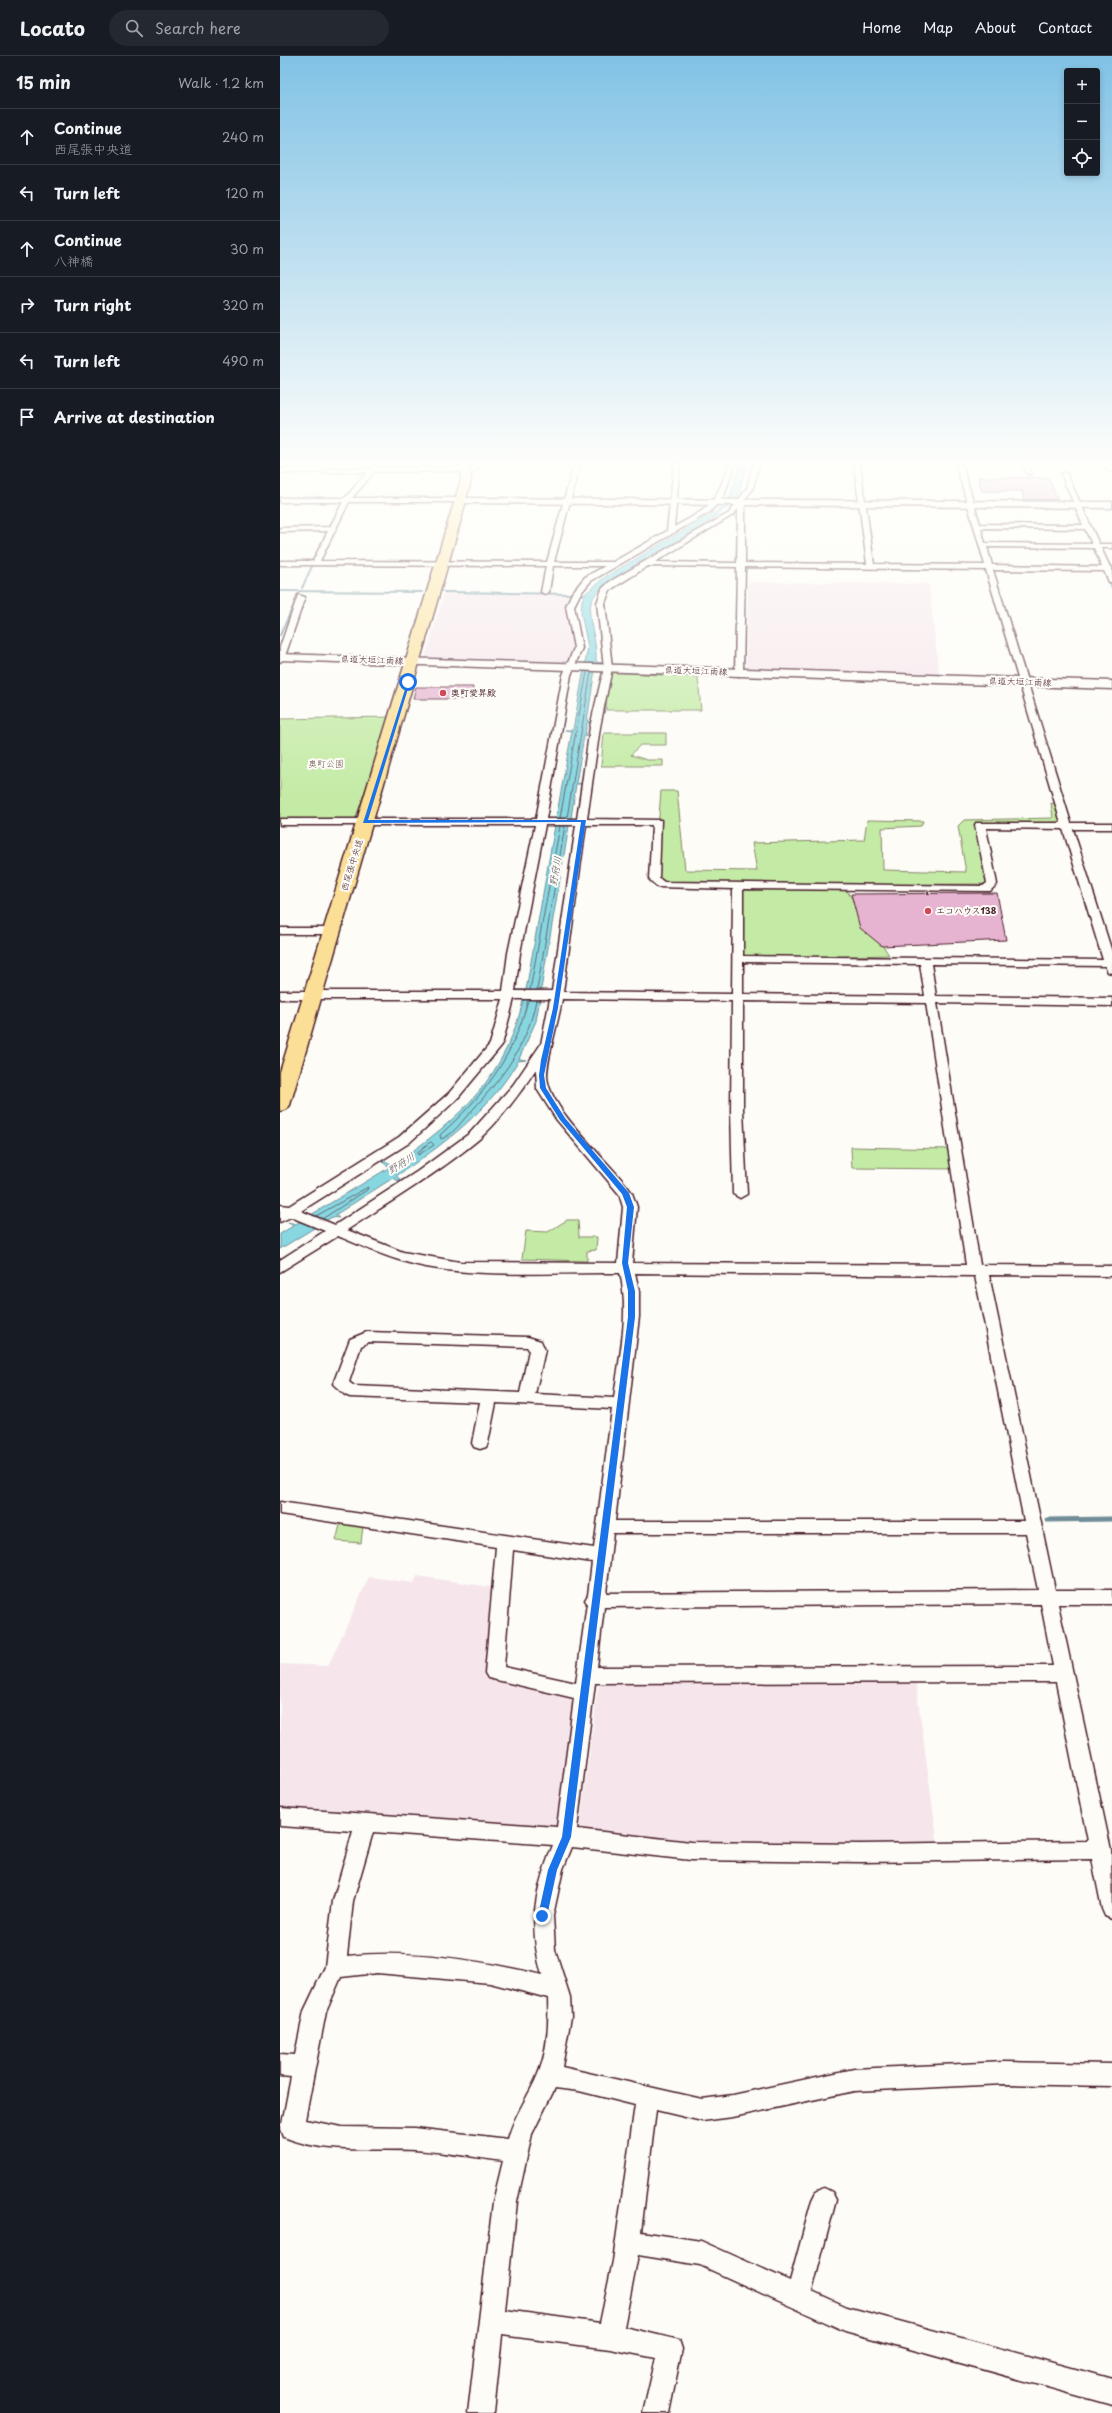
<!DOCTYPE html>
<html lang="en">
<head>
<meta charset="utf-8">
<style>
  :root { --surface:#171b24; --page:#242831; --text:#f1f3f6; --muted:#9ea1a6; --line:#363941 }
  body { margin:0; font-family:"Playpen Sans","Klee One",sans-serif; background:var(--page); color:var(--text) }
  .controls { position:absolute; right:12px; top:12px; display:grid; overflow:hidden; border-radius:4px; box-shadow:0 2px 6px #0003 }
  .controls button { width:36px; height:36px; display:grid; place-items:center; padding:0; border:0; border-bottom:1px solid var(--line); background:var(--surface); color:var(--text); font:20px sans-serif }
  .stop { position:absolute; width:12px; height:12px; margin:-9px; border:3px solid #1a73e8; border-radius:50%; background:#fff }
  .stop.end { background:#1a73e8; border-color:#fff; box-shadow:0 1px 4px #0008 }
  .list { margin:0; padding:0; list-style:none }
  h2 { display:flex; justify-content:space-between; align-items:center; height:52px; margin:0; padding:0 16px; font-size:17px }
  h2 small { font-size:13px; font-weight:400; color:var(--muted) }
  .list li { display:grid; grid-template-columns:26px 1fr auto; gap:12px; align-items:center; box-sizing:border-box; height:56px; padding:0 16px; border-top:1px solid var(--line) }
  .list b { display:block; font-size:15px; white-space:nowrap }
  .list p { margin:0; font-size:13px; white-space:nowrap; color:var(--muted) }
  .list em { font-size:13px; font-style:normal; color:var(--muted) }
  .icon { flex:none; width:22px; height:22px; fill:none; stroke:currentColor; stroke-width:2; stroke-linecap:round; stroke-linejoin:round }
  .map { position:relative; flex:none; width:832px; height:2357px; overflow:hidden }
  header { display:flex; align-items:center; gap:24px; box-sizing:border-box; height:56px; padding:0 20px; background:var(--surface); border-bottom:1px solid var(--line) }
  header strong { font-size:19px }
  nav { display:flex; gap:22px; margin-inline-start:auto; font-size:14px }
  .search { width:280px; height:36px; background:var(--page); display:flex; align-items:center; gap:10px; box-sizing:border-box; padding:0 14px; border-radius:22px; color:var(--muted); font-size:15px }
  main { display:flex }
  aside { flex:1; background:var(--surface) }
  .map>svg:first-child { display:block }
  .built { fill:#f6e6ec }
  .green { fill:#c4eba6; stroke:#878568 }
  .water { fill:#87d7e1; stroke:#6f8d98 }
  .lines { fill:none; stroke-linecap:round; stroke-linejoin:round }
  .shore { stroke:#626974; stroke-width:1 }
  .stream-far1 { stroke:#6f8d98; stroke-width:2 }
  .stream { stroke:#6f8d98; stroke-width:5 }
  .building { fill:#e6b4d1; stroke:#4a1f2b }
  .minor-casing { stroke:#4a1f2b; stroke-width:3 }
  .tertiary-casing { stroke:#4a1f2b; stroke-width:3 }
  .secondary-casing { stroke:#4a1f2b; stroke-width:3 }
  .primary-casing { stroke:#4a1f2b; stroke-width:3 }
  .minor { fill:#fdfcf7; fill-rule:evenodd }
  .tertiary { fill:#fdfcf7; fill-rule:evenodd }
  .secondary { fill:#fdfcf7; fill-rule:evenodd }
  .primary { fill:#fbdf96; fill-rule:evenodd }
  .route { fill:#1a73e8 }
  .poi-dot { fill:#d1495b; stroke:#fdfcf7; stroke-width:1.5 }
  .labels { text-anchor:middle; stroke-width:4; stroke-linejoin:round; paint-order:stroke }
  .far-street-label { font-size:9px; fill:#4a1f2b; stroke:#fdfcf7 }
  .far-poi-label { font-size:9px; font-weight:bold; fill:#4a1f2b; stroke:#fdfcf7; text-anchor:start }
  .far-park-label { font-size:9px; fill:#68524a; stroke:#fdfcf7 }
  .far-water-label { font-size:10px; font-style:italic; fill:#5c5662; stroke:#fdfcf7 }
</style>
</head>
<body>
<header>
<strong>Locato</strong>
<div class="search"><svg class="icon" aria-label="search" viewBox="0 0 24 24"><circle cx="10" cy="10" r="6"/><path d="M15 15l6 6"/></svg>Search here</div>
<nav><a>Home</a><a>Map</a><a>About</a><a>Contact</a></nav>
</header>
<main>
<aside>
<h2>15 min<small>Walk · 1.2 km</small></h2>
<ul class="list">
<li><svg class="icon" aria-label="ahead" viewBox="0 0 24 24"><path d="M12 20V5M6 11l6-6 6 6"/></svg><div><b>Continue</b><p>西尾張中央道</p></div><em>240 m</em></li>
<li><svg class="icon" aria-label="left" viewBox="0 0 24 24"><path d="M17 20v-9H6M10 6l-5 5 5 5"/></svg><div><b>Turn left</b></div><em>120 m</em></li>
<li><svg class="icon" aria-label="ahead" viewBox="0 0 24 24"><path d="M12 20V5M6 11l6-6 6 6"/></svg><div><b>Continue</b><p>八神橋</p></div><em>30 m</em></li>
<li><svg class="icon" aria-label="right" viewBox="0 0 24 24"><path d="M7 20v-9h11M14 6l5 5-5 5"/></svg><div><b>Turn right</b></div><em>320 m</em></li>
<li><svg class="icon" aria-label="left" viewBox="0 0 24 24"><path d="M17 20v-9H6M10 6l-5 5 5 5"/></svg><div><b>Turn left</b></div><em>490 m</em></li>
<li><svg class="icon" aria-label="arrive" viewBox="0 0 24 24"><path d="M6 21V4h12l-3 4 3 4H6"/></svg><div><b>Arrive at destination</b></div></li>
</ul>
</aside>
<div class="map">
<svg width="832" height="2357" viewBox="0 0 832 2357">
  <rect width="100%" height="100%" fill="#fdfcf7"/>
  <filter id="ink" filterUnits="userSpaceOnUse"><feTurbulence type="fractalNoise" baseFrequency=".025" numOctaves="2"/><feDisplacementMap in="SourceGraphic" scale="8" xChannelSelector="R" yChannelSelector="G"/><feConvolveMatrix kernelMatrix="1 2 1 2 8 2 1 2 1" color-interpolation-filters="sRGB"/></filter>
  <g filter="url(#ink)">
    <!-- built -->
    <g class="built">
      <path d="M468 526 649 528 659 619 466 613Z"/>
      <path d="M164 537 288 539 287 552 295 592 290 607 145 602Z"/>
      <path d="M137 1520 218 1532 208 1621 296 1640 278 1776 0 1754V1608L48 1610 89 1521 134 1527Z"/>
      <path d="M635 1621 658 1790H412L299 1776 318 1631 324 1627Z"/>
    </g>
    <!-- green -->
    <g class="green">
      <path d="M327 616 418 621 421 654H326Z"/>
      <path d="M111 661 75 764H0V663Z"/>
      <path d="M324 677H386V689H360L351 699 367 704H383V710H321Z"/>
      <path d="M381 735H397L405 814 477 815 472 787 584 784 587 764 643 765 641 770 602 772 603 814 686 816 678 770 684 764 773 762 771 747 775 748 786 766 700 769 712 828 385 830 374 823Z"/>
      <path d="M565 832 609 899 457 903V833Z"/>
      <path d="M571 1091 670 1093 677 1113 572 1112Z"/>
      <path d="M287 1164H298L299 1181H317L316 1194 307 1195V1205L242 1203 246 1175 268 1176Z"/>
      <path d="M61 1465 83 1470 81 1487 56 1485Z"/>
    </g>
    <!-- water -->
    <path class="water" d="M460 408H468L466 414 471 415H465L457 442 463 443H457L430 465 377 497 381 498 375 497 337 520 341 522 336 521C291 549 318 566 316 606L324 607H316L307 665 314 666 307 667 305 679 311 680H304L296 727 304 728H296L291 762 299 763 290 764 263 921 261 934 271 935 261 936 256 965 239 1003 246 1004 238 1005C210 1054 162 1090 116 1120L124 1126 122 1127 113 1122 55 1159 59 1162 52 1161 0 1193V1178L13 1170 8 1166 16 1168 110 1111 102 1106 105 1105 113 1109C181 1062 228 1020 245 936H236V934H246L276 764 268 763H276L292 675 285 674H293L308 591 301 557 302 545 304 539 290 538 291 537 305 538 325 521 437 455 449 444 457 419 452 418H457Z"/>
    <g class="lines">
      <!-- shore -->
      <g class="shore">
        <path d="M280 762 307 616"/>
        <path d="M287 762 311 616"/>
        <path d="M250 934 280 770"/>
        <path d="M257 934 285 770"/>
        <path d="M248 944C233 1003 204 1039 160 1079L161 1083C172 1079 179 1069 186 1061 219 1025 247 993 256 944"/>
        <path d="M151 1086 154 1089 138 1099V1096Z"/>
        <path d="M36 1160 88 1131 87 1134 42 1163"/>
      </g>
      <!-- stream-far1 -->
      <g class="stream-far1">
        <path d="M92 411 95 408"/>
        <path d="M49 472 62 447"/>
        <path d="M828 522 832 532"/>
        <path d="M22 532 33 508"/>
        <path d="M0 535 142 536"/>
        <path d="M164 536 295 538"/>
        <path d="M0 579 19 538"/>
      </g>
      <!-- stream -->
      <path class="stream" d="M767 1464 832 1463"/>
    </g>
    <!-- building -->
    <g class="building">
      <path d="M698 421 768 422 778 444 744 443 742 435H702Z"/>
      <path d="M136 631H193L192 643H133Z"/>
      <path d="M717 837 726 884 602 890 580 872 571 838Z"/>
    </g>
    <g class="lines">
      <defs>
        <g id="minor">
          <path d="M96 408 99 410 98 412 185 411 188 414 192 413 194 408H200L197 415 186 418 183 415 94 416 72 442H181L184 444 181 446H69L40 505 267 506 294 408H300L274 506H333L387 475 394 408H400L394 471C432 450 434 450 449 408H455L444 440 430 456 311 525 300 538 294 550 302 592 291 619 266 763H297L310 671 324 612 317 547 322 533 329 526 449 457 467 432 473 408H479L473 432 463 447 465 450V507L587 508 574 408H580L594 508 705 509 676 408H682L700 468 803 469 781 418 784 416 787 418 819 488H832V492H821L830 511H832V526H829L824 515 713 514 791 767H832V773H793L832 896V917L828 916 825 910 651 908 656 940 832 942V950L657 947 700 1209 832 1210V1220L709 1219 775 1534H832V1548H778L831 1794 832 1863 825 1860 822 1853 812 1803 581 1806 411 1804 292 1791 283 1813 273 1860 275 1894 290 1941 291 1961 282 2011 422 2043 453 2039 574 2013 724 2006 832 2008V2030L724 2028 574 2035 453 2061 422 2065 376 2054 361 2176 421 2185 510 2225 532 2144 536 2136 544 2132 552 2136 556 2144 532 2235 567 2251 832 2323V2349L565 2275 420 2209 358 2199 344 2271 399 2284 402 2293 389 2357H363L376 2302 330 2293 222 2279 214 2357H188L213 2146 223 2105C194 2101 164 2096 135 2094 91 2092 45 2098 4 2081L1 2073 11 2021 0 2020V1998L15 1999 24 1955 45 1911 53 1845 73 1775 0 1770V1752L277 1771 294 1642 208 1622 205 1617 216 1491 0 1458V1446L314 1492 332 1353 216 1347 208 1387 206 1391 200 1393 194 1391 192 1387 200 1346 70 1341 65 1339 53 1328 70 1283 87 1276 248 1281 261 1285 265 1294 255 1338 334 1342C339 1301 350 1258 340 1217 277 1216 208 1222 146 1211 115 1205 86 1192 58 1180L0 1216V1204L45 1175 11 1161 0 1166V1149L9 1150 119 1081 169 1037 210 988 223 943H0V935H223L228 897 255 769H0V763H256L283 619 294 592 286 550 292 537 305 521 325 510H273L269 536 265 538 261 536 266 510 0 509V505H33L48 475 0 476V472L50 471 63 446H0V442H65L87 416 0 417V413L91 412ZM458 453 457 507 375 506 453 459ZM701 472 805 473 812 488 705 487ZM707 491 814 492 822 511 712 509ZM368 510 457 511 455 617 459 620 463 617 465 511 706 514 781 767H696L695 769 707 827 703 830 384 826 379 822 381 764 307 763 320 671 332 612 325 547 330 534ZM265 769H296L272 935H235L240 897ZM306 769H372L369 823 377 831 453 833 452 938 283 936ZM706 772 783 773 823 904 463 900V833L710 835 717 828ZM463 906 640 908 645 940 463 938ZM234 943H270L261 988 233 1029 190 1077 138 1115 55 1169 21 1155 129 1087 177 1043 222 989ZM282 943 452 945 451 1054 453 1138 460 1142 467 1138 463 1054V945L646 947 686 1209 352 1207 357 1151 352 1137C332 1106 269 1056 267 1020 267 1001 279 964 282 943ZM256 1013 257 1033 276 1063 339 1138 343 1151 338 1207 180 1206 123 1196 67 1174C111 1145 158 1117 198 1084 218 1067 242 1035 256 1013ZM355 1217 695 1220 744 1465H335L359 1261V1235ZM89 1286 247 1291 249 1294 240 1337 74 1330 69 1326 81 1290ZM333 1477H746L758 1534 326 1537ZM233 1494 312 1506 308 1539 305 1544 307 1547 296 1627 224 1611ZM761 1548 773 1610 317 1611 324 1551ZM776 1626 808 1785 581 1788 411 1786 297 1773 315 1627ZM93 1776 273 1789C254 1836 248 1870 262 1919 199 1904 131 1893 67 1900L73 1845ZM97 1917 210 1927 268 1942C269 1966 268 1995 258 2018 249 2040 234 2059 228 2083L135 2072 62 2071 25 2064 46 1956 61 1921ZM275 2032 299 2035 355 2049 333 2205 320 2267 225 2254 237 2146 252 2078Z"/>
          <path d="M743 408H749L751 418H747Z"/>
          <path d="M18 539 25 541 4 603 0 606V591Z"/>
          <path d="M0 872H51L57 875 51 878H0Z"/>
        </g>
        <path id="tertiary" d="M178 442 832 446V452L181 447 178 446Z"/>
        <g id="secondary">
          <path d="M820 408 832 409V416Z"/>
          <path d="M0 598 832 625V633L0 604Z"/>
        </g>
        <path id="primary" d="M179 408H189L191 424 182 460 10 1049 7 1053 0 1055V1016L170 460 181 424Z"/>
      </defs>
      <!-- minor casing -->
      <use href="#minor" class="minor-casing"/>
      <!-- tertiary casing -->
      <use href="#tertiary" class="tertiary-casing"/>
      <!-- secondary casing -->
      <use href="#secondary" class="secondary-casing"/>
      <!-- primary casing -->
      <use href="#primary" class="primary-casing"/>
      <!-- minor -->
      <use href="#minor" class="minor"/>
      <!-- tertiary -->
      <use href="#tertiary" class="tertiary"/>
      <!-- secondary -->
      <use href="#secondary" class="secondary"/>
      <!-- primary -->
      <use href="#primary" class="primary"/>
    </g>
  </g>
  <!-- sky -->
  <linearGradient id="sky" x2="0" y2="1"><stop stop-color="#81c2e5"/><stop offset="0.55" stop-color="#fefefb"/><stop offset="1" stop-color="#fefefb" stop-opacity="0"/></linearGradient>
  <rect width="832" height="738" fill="url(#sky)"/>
  <!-- route -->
  <path class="route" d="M128 624 130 626 88 764H306L278 952 264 1019 266 1032 285 1062 349 1137 354 1151 348 1207 355 1235V1261L291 1781 277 1814 267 1860 262 1864 258 1860 268 1814 282 1781 348 1261V1235L342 1207 347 1151 342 1138 280 1064 260 1032 259 1019 261 1004 273 952 301 766 83 767Z"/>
  <!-- markers -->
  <g class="poi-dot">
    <circle cx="163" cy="637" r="4"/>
    <circle cx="648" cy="855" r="4"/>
  </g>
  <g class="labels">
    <!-- far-street labels -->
    <g class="far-street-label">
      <text transform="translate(92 604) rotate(2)" y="3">県道大垣江南線</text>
      <text transform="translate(416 615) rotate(2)" y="3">県道大垣江南線</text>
      <text transform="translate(740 626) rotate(2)" y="3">県道大垣江南線</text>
      <text transform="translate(72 809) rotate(-73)" y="3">西尾張中央道</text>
    </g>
    <!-- far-poi labels -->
    <g class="far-poi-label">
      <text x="171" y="640">奥町愛昇殿</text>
      <text x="656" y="858">エコハウス138</text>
    </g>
    <!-- far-park labels -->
    <g class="far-park-label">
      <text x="46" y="711">奥町公園</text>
    </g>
    <!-- far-water labels -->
    <g class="far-water-label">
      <text transform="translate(275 815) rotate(-80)" y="4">野府川</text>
      <text transform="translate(121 1107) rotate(-32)" y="4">野府川</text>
    </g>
  </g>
</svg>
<div class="controls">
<button>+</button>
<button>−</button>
<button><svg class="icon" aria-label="locate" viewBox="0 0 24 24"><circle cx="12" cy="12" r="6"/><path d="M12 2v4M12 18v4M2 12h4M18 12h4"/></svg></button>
</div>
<div class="stop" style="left:128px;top:626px"></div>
<div class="stop end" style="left:262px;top:1860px"></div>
</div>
</main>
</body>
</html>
